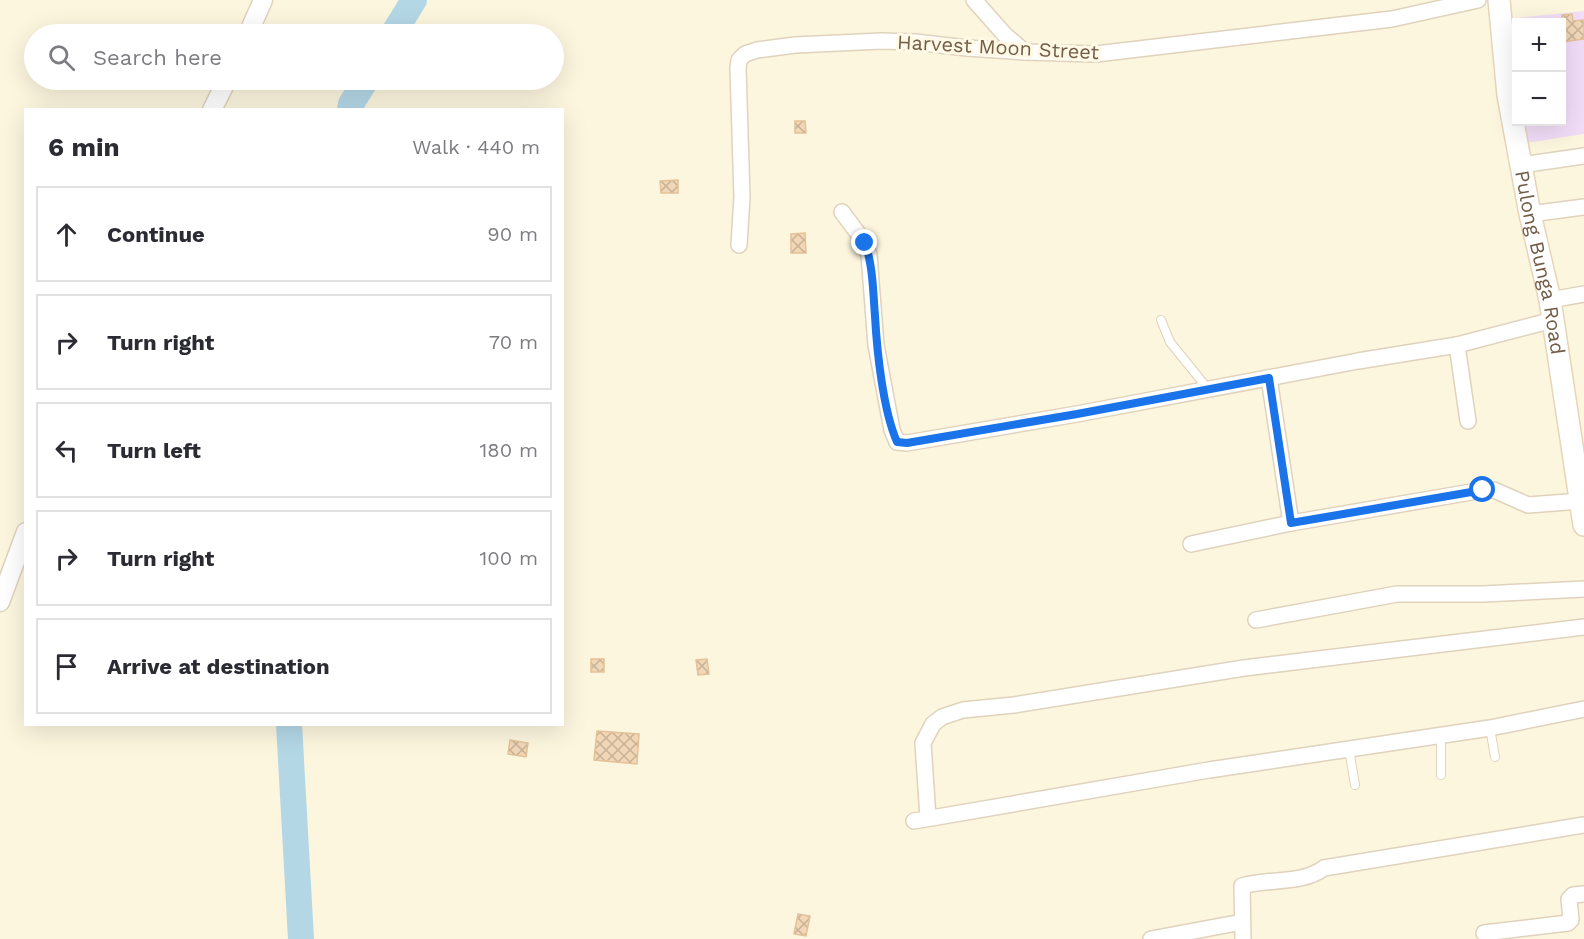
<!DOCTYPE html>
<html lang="en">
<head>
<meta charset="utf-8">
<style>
  :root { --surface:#fff; --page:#f7f7f7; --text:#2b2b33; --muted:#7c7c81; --line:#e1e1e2 }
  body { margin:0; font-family:"Work Sans",sans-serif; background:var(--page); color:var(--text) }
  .controls { position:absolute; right:18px; top:18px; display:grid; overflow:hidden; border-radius:0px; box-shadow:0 6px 24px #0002 }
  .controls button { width:54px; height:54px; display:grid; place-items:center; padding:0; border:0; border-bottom:2px solid var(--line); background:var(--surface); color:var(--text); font:30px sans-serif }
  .stop { position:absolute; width:18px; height:18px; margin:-14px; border:4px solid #1a73e8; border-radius:50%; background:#fff }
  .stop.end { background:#1a73e8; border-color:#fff; box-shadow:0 2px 6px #0008 }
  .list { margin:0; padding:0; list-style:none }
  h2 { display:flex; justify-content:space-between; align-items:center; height:78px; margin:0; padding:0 24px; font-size:26px }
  h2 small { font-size:20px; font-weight:400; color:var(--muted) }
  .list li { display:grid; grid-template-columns:39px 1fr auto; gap:18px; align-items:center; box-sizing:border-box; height:96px; margin:0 12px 12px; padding:0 12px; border:2px solid var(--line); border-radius:0px }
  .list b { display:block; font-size:22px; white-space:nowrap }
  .list em { font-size:20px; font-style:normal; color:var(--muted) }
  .icon { flex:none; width:33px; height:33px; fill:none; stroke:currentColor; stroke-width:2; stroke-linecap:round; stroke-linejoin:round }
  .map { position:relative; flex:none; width:1584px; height:939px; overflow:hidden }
  .search { position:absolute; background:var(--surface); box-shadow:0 6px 24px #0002; left:24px; top:24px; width:540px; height:66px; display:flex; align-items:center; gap:15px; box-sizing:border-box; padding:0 21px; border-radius:33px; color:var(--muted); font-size:22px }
  .panel { position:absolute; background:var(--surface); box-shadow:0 6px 24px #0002; left:24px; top:108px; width:540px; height:618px; border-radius:0px }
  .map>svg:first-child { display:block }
  .education { fill:#f2ddf8 }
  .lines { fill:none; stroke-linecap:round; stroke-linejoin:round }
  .river { stroke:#b4d7e6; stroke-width:26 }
  .building { fill:url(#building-cross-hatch); stroke:#e5c197; stroke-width:1.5 }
  .service-casing { stroke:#e0d2bc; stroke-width:10 }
  .minor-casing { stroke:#e0d2bc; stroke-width:18 }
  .tertiary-casing { stroke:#e0d2bc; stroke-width:21 }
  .secondary-casing { stroke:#e6d5b9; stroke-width:24 }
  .service { stroke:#fff; stroke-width:8 }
  .minor { stroke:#fff; stroke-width:15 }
  .tertiary { stroke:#fff; stroke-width:18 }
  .secondary { stroke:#fff; stroke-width:21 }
  .route { stroke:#1a73e8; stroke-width:8 }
  .labels { text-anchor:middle; stroke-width:6; stroke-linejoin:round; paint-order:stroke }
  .street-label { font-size:20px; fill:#735d47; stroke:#fff9e6 }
</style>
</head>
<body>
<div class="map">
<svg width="1584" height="939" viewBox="0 0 1584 939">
  <defs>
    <pattern id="building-cross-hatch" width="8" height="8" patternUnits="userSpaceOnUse" patternTransform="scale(1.5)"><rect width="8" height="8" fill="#f2d7b7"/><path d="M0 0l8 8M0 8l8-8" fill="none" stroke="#c8b297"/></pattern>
  </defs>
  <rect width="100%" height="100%" fill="#fcf6df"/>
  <!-- education -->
  <path class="education" d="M1584 11V134L1525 143 1522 122H1562V22H1516V86L1506 19Z"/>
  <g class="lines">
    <!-- river -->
    <g class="river">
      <path d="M393 34 414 0"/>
      <path d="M350 110 351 104 366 80"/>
      <path d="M289 724 301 939"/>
    </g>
  </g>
  <!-- building -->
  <g class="building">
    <path d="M1572 14 1573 21 1584 20V39L1562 42V15Z"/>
    <path d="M795 121H805L806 133H795Z"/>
    <path d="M678 180V193H661L660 181Z"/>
    <path d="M805 233 806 253H791V234Z"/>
    <rect x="591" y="659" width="13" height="13"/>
    <path d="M707 659 709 674 698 675 696 660Z"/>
    <path d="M597 731 639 734 637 764 594 760Z"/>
    <path d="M510 740 528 743 526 757 508 754Z"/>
    <path d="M798 914 810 916 806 936 794 934Z"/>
  </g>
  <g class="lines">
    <defs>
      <g id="service">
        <path d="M1161 320 1170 342 1208 389"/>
        <path d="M1490 728 1495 757"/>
        <path d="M1441 736V775"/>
        <path d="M1349 749 1355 785"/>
      </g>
      <g id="minor">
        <path d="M974 0 1005 35 1025 52"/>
        <path d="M1521 165 1584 156"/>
        <path d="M842 212 865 243 869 255 876 345 892 430 897 442 907 443 1077 414 1358 361 1457 345 1553 320"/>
        <path d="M1530 214 1584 207"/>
        <path d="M739 245 742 197 738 68 739 60 745 54 757 50 795 45 881 41 915 42 967 48 1025 52 1096 54 1392 19 1478 0"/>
        <path d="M1550 300 1584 294"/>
        <path d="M1457 345 1468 421"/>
        <path d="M1269 378 1291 523"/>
        <path d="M1191 544 1291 523 1483 490H1494L1528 505 1581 501"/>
        <path d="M1256 620 1397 594H1483L1584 589"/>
        <path d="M928 818 923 743 933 724 942 717 963 710 1014 705 1244 668 1584 627"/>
        <path d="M914 821 1209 770 1490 728 1584 709"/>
        <path d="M1484 933 1568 923 1571 920 1569 899 1573 895 1584 894"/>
        <path d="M1151 939 1242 922"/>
        <path d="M1243 939 1242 886C1268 878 1301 885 1324 868L1584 825"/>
      </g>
      <g id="tertiary">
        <path d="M248 34 263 0"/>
        <path d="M212 110 227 80"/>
        <path d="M0 602 26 532"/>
      </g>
      <g id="secondary">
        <path id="s1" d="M1499 0 1508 95 1530 214 1550 300 1584 525"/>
      </g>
    </defs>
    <!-- service casing -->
    <use href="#service" class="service-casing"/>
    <!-- minor casing -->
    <use href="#minor" class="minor-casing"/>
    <!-- tertiary casing -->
    <use href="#tertiary" class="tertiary-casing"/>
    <!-- secondary casing -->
    <use href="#secondary" class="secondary-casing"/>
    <!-- service -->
    <use href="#service" class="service"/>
    <!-- minor -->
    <use href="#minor" class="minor"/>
    <!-- tertiary -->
    <use href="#tertiary" class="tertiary"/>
    <!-- secondary -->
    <use href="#secondary" class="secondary"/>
  </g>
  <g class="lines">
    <!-- route -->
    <path class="route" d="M865 243C873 266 873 291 875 316 877 352 883 410 897 442L907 443 1077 414 1269 378 1291 523 1483 490"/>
  </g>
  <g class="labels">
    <!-- street labels -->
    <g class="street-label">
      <text transform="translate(998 47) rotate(3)" y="7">Harvest Moon Street</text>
      <text dy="7" stroke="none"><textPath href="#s1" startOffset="266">Pulong Bunga Road</textPath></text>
    </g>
  </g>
</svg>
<div class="controls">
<button>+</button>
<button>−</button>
</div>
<div class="stop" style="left:1483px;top:490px"></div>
<div class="stop end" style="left:865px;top:243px"></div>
<div class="search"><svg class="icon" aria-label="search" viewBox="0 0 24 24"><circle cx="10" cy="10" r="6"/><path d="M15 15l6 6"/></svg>Search here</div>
<section class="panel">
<h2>6 min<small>Walk · 440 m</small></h2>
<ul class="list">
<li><svg class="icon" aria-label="ahead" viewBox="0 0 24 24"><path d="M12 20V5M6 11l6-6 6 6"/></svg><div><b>Continue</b></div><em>90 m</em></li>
<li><svg class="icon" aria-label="right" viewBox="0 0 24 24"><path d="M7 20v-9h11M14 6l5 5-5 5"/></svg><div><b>Turn right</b></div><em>70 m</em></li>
<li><svg class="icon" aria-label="left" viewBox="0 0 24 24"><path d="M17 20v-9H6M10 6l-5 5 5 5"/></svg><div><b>Turn left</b></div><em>180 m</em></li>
<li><svg class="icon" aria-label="right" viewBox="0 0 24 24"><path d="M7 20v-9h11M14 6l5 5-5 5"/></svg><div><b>Turn right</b></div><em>100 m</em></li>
<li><svg class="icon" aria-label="arrive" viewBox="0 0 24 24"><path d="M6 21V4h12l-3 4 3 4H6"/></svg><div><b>Arrive at destination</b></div></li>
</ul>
</section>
</div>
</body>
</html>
